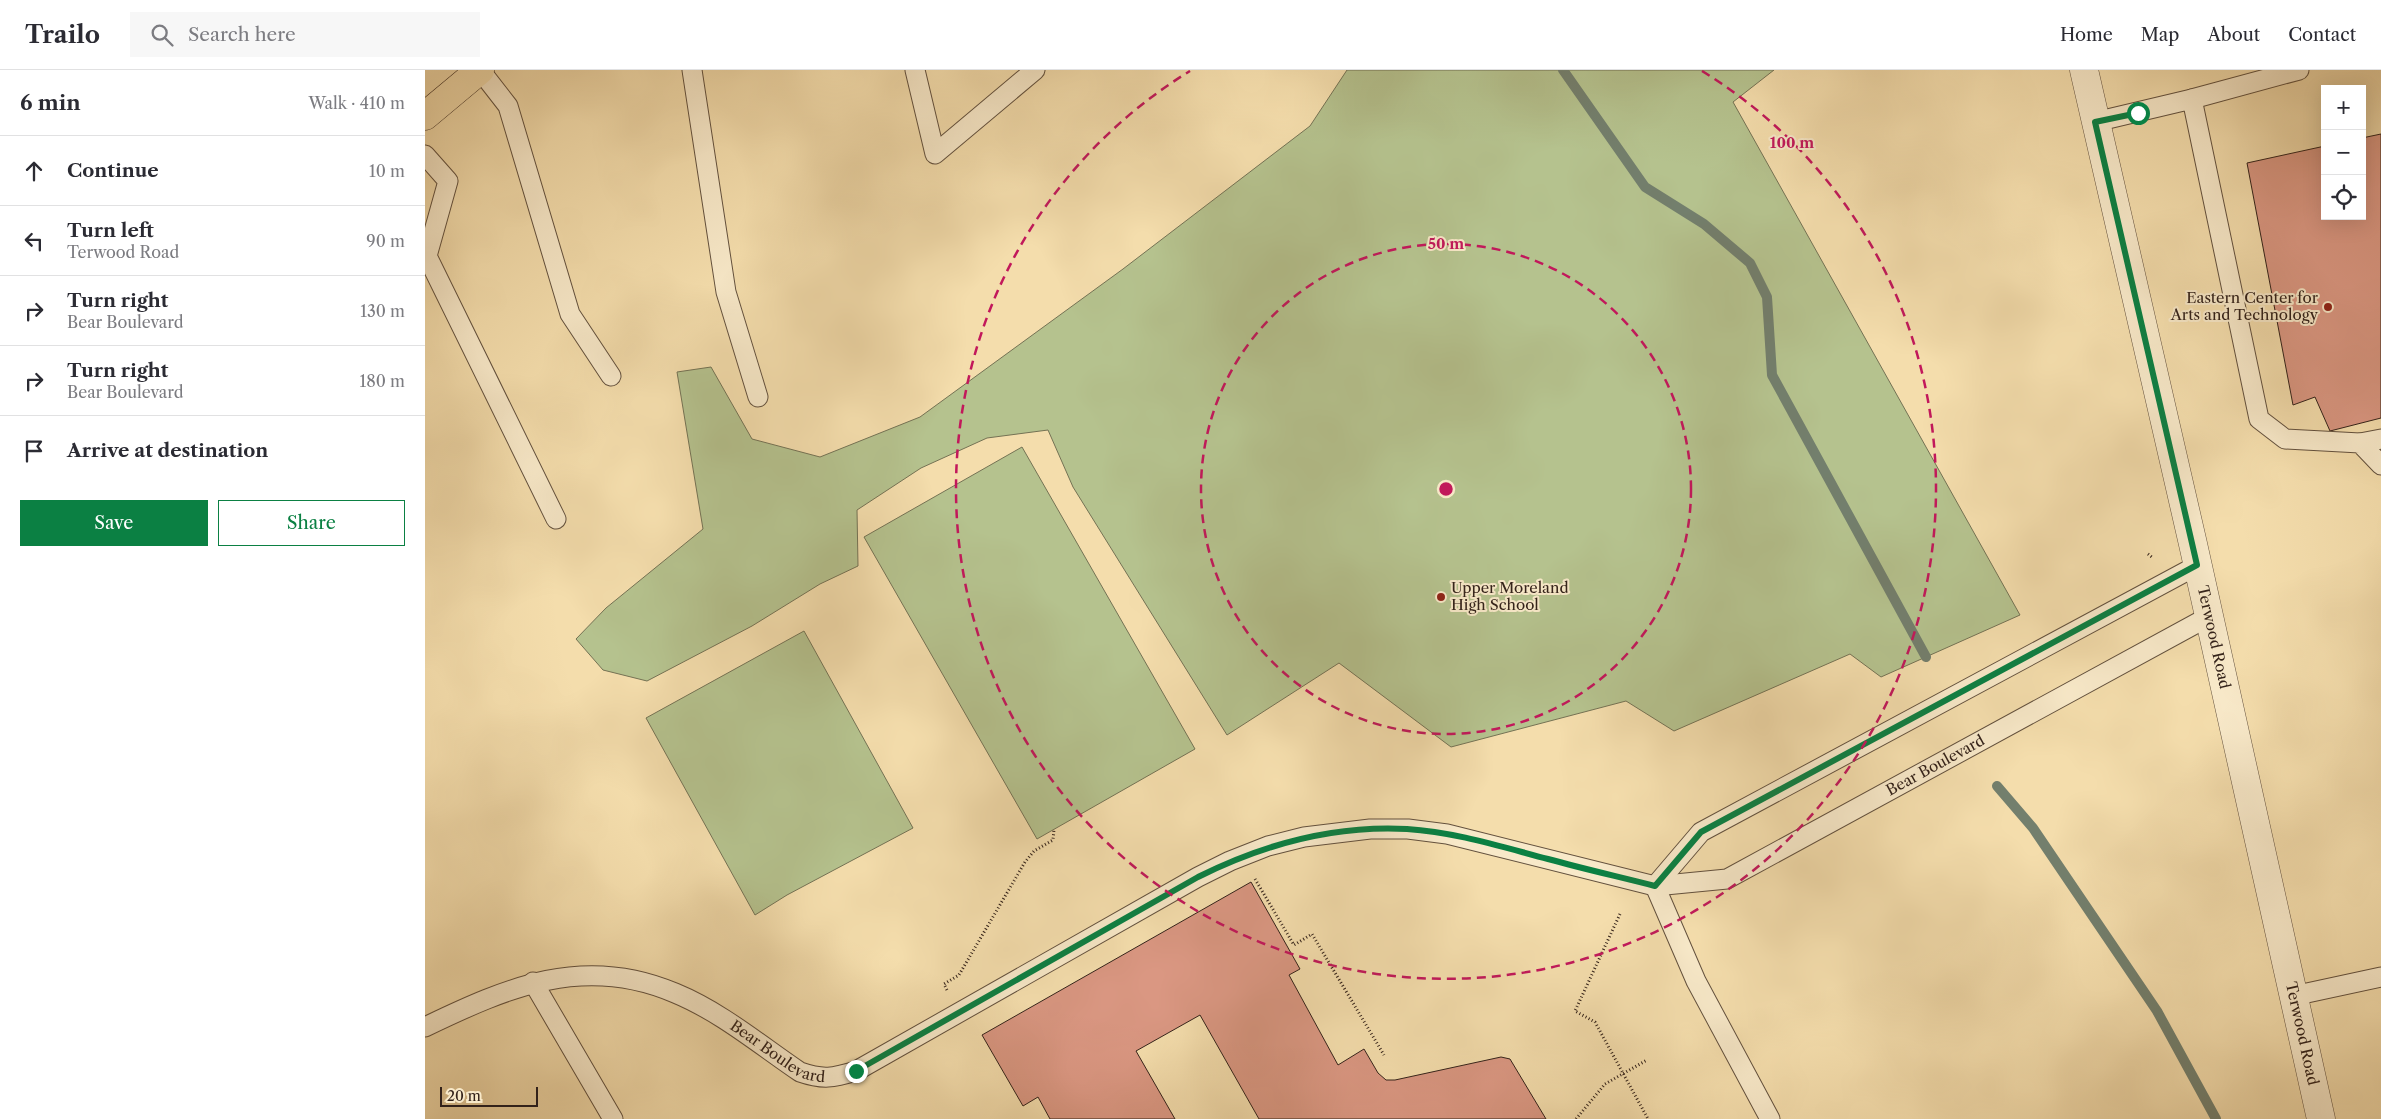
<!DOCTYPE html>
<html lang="en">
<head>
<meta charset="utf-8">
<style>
  :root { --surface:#fff; --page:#f7f7f7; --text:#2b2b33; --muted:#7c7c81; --line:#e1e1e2; --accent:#0b8043 }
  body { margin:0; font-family:"Libre Caslon Text",serif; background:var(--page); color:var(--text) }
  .controls { position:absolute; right:15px; top:15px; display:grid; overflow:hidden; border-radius:0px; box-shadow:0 5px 20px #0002 }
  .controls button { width:45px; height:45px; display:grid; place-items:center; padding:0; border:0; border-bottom:1px solid var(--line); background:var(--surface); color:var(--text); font:25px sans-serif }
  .scale { position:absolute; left:15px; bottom:12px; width:98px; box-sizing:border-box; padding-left:5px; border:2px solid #33221a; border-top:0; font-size:14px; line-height:18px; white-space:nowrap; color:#33221a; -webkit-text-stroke:4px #f8e9c9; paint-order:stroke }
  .stop { position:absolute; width:15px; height:15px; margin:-11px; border:4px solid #0b8043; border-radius:50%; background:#fff }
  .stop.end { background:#0b8043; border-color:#fff; box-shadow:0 1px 5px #0008 }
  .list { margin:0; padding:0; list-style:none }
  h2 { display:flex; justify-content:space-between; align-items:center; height:65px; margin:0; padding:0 20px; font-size:21px }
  h2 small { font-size:16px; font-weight:400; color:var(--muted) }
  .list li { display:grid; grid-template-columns:32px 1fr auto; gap:15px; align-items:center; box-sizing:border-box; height:70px; padding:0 20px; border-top:1px solid var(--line) }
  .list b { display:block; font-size:19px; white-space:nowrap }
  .list p { margin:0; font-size:16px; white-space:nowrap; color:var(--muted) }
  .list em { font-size:16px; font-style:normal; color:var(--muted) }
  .actions { display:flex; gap:10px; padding:15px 20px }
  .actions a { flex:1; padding:11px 0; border:1px solid var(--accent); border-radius:0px; text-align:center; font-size:18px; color:var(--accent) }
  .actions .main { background:var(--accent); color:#fff }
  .icon { flex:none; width:28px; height:28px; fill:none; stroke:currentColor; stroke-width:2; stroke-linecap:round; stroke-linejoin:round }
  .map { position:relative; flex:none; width:1956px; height:1049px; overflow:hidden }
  header { display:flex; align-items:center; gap:30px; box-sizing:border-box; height:70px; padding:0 25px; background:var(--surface); border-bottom:1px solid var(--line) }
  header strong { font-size:24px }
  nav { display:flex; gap:28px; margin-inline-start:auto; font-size:18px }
  .search { width:350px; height:45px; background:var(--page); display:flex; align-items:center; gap:12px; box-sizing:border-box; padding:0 18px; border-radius:0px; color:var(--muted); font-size:19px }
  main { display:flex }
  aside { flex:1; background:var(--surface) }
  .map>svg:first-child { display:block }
  .green { fill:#b5c28e; stroke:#747254 }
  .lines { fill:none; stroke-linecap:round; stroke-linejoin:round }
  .stream { stroke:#737f6d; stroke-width:10 }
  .building { fill:#da9782; stroke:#33221a }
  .service-casing { stroke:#63513e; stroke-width:21 }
  .tertiary-casing { stroke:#63513e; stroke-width:29 }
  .trunk-casing { stroke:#33221a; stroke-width:29 }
  .path { stroke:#33221a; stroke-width:3; stroke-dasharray:1 2.5; stroke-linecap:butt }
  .service { stroke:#f8e9c9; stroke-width:19 }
  .tertiary { stroke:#f8e9c9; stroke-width:28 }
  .trunk { stroke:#f4ddac; stroke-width:28 }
  .route { stroke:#0b8043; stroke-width:6 }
  .ring { fill:none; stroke:#c2185b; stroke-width:2.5; stroke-dasharray:9 6 }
  .poi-dot { fill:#8f2418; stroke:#f8e9c9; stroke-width:2 }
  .labels { text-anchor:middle; stroke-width:4; stroke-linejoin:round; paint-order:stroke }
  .poi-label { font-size:15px; fill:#33221a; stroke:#f8e9c9; text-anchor:end }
  .street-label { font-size:15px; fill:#33221a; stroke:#f8e9c9 }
  .centre { fill:#c2185b; stroke:#f8e9c9; stroke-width:2.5 }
  .ring-label { font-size:15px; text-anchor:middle; font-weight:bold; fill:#c2185b; stroke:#f8e9c9; stroke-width:4; stroke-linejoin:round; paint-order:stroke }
</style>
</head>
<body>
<header>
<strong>Trailo</strong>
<div class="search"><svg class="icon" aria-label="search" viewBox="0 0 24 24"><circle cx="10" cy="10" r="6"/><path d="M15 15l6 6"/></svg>Search here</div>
<nav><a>Home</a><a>Map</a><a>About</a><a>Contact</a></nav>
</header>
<main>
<aside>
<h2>6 min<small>Walk · 410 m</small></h2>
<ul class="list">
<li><svg class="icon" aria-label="ahead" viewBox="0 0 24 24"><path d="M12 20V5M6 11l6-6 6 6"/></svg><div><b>Continue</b></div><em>10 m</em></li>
<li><svg class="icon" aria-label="left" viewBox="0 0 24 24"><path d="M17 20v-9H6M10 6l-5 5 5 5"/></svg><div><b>Turn left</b><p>Terwood Road</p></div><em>90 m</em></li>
<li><svg class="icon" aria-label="right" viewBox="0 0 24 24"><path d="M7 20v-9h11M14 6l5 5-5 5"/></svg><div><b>Turn right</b><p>Bear Boulevard</p></div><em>130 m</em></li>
<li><svg class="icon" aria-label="right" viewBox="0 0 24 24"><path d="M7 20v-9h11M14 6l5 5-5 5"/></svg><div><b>Turn right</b><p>Bear Boulevard</p></div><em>180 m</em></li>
<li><svg class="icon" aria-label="arrive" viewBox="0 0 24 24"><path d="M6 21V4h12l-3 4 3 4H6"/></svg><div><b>Arrive at destination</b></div></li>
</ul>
<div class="actions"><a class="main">Save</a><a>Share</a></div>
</aside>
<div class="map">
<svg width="1956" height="1049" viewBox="0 0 1956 1049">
  <rect width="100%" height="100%" fill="#f4ddac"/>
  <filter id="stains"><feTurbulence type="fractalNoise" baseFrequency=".004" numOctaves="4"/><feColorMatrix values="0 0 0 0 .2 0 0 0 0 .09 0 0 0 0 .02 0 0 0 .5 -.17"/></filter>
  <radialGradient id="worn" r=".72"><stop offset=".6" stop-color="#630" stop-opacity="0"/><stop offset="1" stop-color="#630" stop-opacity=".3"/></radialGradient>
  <!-- green -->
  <g class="green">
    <path d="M922 0H1349L1308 32 1595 545 1456 607 1425 584 1249 661 1201 631 1026 677 914 593 802 665 648 417 623 360 562 368 496 398 432 440 433 496 395 514 327 556 222 611 178 600 151 569 181 538 278 459 252 302 286 297 327 369 395 387 495 347 698 199 885 56Z"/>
    <path d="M597 377 770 679 612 769 439 467Z"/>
    <path d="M379 561 488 758 362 825 330 845 221 648Z"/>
  </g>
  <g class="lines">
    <!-- stream -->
    <g class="stream">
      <path d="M1138 0 1220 117 1279 154 1325 193 1342 227 1347 305 1501 587"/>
      <path d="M1572 716 1608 758 1732 941 1791 1049"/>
    </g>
  </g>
  <!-- building -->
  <g class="building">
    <path d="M1956 64V348L1905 361 1890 327 1868 335 1822 93 1900 76V146H1937V68Z"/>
    <path d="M826 812 875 899 864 905 913 995 939 979 953 1003 961 1010H970L1076 987 1085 989 1121 1049H834L775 945 711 981 750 1049H625L613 1027 598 1036 557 965Z"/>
  </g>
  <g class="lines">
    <defs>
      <g id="service">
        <path d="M55 0 83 36 145 244 186 306"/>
        <path d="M267 0 301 222 333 327"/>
        <path d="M490 0 510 84 610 0"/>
        <path d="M1767 29 1874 0"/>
        <path d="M1670 52 1767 29 1834 349 1860 369 1935 373 1956 395"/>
        <path d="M0 85 23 111 2 186 131 449"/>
        <path d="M1935 373 1956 369"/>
        <path d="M1230 816 1276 762 1773 495"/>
        <path d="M1230 816 1271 911 1345 1049"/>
        <path d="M108 912 188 1049"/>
        <path d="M1868 926 1956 907"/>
        <path id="s1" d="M0 957C83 917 159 884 250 923 296 942 335 975 375 1002 398 1010 408 1008 431 1001L773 807 805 791 843 776 879 767 945 759H983L1022 764 1230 816 1302 809 1783 547"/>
      </g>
      <g id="tertiary">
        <path id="s2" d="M1659 0 1768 474 1896 1049"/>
      </g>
      <path id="trunk" d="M0 46 55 0"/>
    </defs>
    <!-- service casing -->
    <use href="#service" class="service-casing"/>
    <!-- tertiary casing -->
    <use href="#tertiary" class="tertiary-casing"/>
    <!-- trunk casing -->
    <use href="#trunk" class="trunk-casing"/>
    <!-- path -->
    <g class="path">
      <path d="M1723 484 1728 488"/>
      <path d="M830 809 869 875 887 864 959 985"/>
      <path d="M1195 844 1150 941 1170 952 1223 1049"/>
      <path d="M522 920 519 914 534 905 600 792 609 781 628 770 629 759"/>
      <path d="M1151 1049 1180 1014 1222 990"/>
    </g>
    <!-- service -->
    <use href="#service" class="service"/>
    <!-- tertiary -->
    <use href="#tertiary" class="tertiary"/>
    <!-- trunk -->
    <use href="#trunk" class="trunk"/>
  </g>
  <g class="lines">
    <!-- route -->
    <path class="route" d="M431 1001 773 807C839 774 908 755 982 759 1030 762 1077 777 1123 789 1159 799 1195 807 1230 816L1276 762 1772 495 1670 52 1713 43"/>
  </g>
  <!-- distance rings -->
  <g class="ring">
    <circle cx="1021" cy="419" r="245"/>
    <path d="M1277 1A490 490 0 1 1 765 1"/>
  </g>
  <!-- markers -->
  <g class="poi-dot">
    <circle cx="1903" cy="237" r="5"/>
    <circle cx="1016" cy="527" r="5"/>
  </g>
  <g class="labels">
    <!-- poi labels -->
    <g class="poi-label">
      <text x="1893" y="233">Eastern Center for<tspan x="1893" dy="17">Arts and Technology</tspan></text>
      <text x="1026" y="523" text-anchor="start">Upper Moreland<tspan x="1026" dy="17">High School</tspan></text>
    </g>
    <!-- street labels -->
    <g class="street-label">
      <text dy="5" stroke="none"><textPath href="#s2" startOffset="582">Terwood Road</textPath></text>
      <text dy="5" stroke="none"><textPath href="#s1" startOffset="1642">Bear Boulevard</textPath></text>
      <text dy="5" stroke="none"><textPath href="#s2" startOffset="988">Terwood Road</textPath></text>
      <text dy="5" stroke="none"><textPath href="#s1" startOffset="381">Bear Boulevard</textPath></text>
    </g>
  </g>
  <circle cx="1021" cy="419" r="8" class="centre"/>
  <g class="ring-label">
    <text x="1367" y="78">100 m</text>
    <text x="1021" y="179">50 m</text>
  </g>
  <rect width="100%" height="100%" filter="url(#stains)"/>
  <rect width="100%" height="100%" fill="url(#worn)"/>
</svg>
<div class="controls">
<button>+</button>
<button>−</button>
<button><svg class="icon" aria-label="locate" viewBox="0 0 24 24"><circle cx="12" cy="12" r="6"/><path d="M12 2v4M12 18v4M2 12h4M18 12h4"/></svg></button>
</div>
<div class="scale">20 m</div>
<div class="stop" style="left:1713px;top:43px"></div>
<div class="stop end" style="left:431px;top:1001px"></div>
</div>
</main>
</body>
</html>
